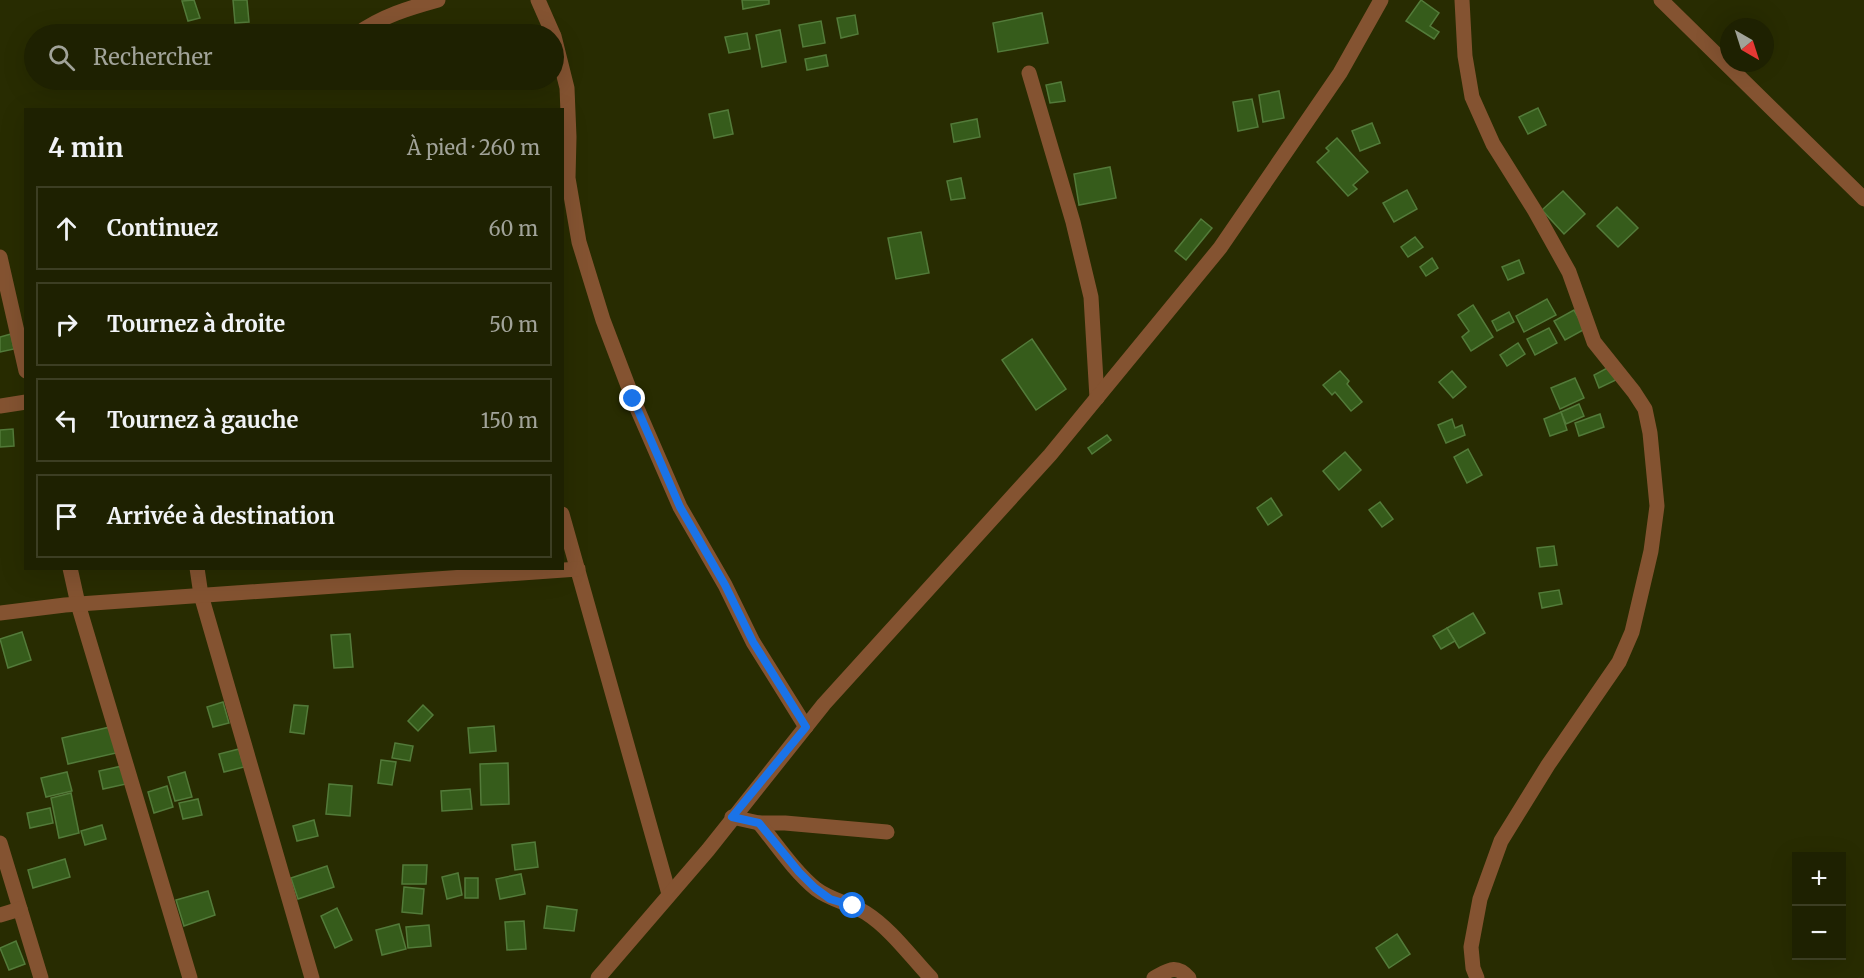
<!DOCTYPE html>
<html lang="fr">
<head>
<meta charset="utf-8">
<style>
  :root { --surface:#1e2101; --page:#26290b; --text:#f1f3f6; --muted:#a1a399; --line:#3c3e23 }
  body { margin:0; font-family:Merriweather,serif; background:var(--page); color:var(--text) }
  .controls { position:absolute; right:18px; bottom:18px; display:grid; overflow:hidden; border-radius:0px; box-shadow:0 6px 24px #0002 }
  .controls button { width:54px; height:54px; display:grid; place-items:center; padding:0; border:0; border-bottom:2px solid var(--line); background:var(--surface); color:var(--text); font:30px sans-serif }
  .compass { position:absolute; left:1720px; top:18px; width:54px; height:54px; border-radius:50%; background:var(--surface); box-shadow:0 6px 24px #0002; rotate:141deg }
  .stop { position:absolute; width:18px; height:18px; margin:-14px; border:4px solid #1a73e8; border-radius:50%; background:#fff }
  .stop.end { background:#1a73e8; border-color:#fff; box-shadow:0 2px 6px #0008 }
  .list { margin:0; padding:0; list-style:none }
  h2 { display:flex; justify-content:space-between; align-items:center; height:78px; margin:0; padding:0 24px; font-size:26px }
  h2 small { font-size:20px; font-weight:400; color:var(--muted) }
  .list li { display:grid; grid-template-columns:39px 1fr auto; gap:18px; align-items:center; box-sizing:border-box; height:84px; margin:0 12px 12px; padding:0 12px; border:2px solid var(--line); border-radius:0px }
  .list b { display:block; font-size:22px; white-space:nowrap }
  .list em { font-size:20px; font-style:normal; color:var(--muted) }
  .icon { flex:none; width:33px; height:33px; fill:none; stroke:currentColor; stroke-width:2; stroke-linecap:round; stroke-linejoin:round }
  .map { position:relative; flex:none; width:1864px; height:978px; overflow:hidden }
  .search { position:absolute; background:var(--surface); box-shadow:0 6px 24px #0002; left:24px; top:24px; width:540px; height:66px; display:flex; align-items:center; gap:15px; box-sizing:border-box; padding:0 21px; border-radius:33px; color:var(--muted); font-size:22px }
  .panel { position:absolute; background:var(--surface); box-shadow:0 6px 24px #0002; left:24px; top:108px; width:540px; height:462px; border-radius:0px }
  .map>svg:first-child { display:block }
  .building { fill:#365c1b; stroke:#537b3a; stroke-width:1.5 }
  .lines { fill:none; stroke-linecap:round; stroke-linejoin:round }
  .minor { stroke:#845331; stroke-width:15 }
  .route { stroke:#1a73e8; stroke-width:8 }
</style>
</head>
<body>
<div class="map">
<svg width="1864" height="978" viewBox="0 0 1864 978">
  <rect width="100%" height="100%" fill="#282c01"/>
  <!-- building -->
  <g class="building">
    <path d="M194 0 200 18 188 21 182 1Z"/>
    <path d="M233 0H247L249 22 235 23Z"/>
    <path d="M742 0H769V4L743 9Z"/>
    <path d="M1421 0 1439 13 1430 26 1439 32 1434 39 1406 21Z"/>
    <path d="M1042 13 1048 43 998 52 993 23Z"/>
    <path d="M855 15 858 34 841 38 837 18Z"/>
    <path d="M821 21 825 43 803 47 799 25Z"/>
    <path d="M780 30 786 62 762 67 756 35Z"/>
    <rect x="167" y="31" width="30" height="3"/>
    <path d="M747 33 750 49 729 53 725 37Z"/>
    <path d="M826 55 828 66 807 70 805 59Z"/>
    <path d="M309 80H329L330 82 313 89Z"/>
    <path d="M1061 82 1065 101 1050 103 1046 85Z"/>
    <path d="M1279 91 1284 118 1263 122 1259 95Z"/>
    <path d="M1252 99 1258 127 1238 131 1233 102Z"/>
    <path d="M1538 108 1546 125 1528 134 1519 117Z"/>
    <path d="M728 110 733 134 714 138 709 114Z"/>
    <path d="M977 119 980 137 954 142 951 124Z"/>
    <path d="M1372 123 1380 143 1360 151 1352 131Z"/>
    <path d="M1337 138 1368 172 1353 185 1357 189 1348 196 1317 162 1329 151 1326 148Z"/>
    <path d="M1110 167 1116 198 1079 205 1074 174Z"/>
    <path d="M961 178 965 198 951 200 947 181Z"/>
    <path d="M1407 190 1417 209 1394 222 1383 203Z"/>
    <path d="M1563 191 1585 214 1564 234 1542 210Z"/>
    <path d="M1617 207 1638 228 1618 247 1597 226Z"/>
    <path d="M1201 219 1212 228 1186 260 1175 251Z"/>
    <path d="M921 232 929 273 896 279 888 238Z"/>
    <path d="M1415 237 1423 247 1408 257 1401 247Z"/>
    <path d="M1432 258 1438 268 1426 276 1420 267Z"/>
    <path d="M1519 260 1524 273 1508 280 1502 267Z"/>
    <path d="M1547 299 1556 315 1524 332 1516 316Z"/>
    <path d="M1473 305 1493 337 1471 351 1462 337 1469 331 1458 315Z"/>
    <path d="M1574 310 1585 329 1565 340 1554 321Z"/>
    <path d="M1509 312 1514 322 1497 331 1492 321Z"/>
    <path d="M1549 328 1557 343 1535 355 1527 339Z"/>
    <path d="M11 334 14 349 0 352V337Z"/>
    <path d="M1032 339 1066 389 1036 410 1002 360Z"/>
    <path d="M1518 343 1525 354 1507 366 1500 355Z"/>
    <path d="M1611 366 1618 379 1599 388 1594 375Z"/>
    <path d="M1340 371 1349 381 1347 384 1362 402 1351 411 1335 392 1332 395 1323 385Z"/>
    <path d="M1452 371 1466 387 1453 398 1439 382Z"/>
    <path d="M1575 378 1584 398 1560 409 1551 388Z"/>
    <path d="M1579 404 1584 416 1566 424 1561 412Z"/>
    <path d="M1561 412 1567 430 1550 436 1544 419Z"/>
    <path d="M1600 414 1604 427 1579 436 1575 423Z"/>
    <path d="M1452 419 1455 428 1462 425 1465 435 1446 443 1438 425Z"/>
    <path d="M13 429 14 446 0 447V430Z"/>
    <path d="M1107 435 1111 440 1092 454 1088 448Z"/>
    <path d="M1468 449 1482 475 1467 483 1454 457Z"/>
    <path d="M1345 452 1361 470 1339 490 1323 471Z"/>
    <path d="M1271 498 1282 515 1268 525 1257 508Z"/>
    <path d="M1380 502 1393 519 1382 527 1369 510Z"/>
    <path d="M1554 546 1557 565 1540 567 1537 548Z"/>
    <path d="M1559 590 1562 604 1542 608 1539 593Z"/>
    <path d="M1473 613 1485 633 1459 648 1447 628Z"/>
    <path d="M1447 628 1455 641 1441 649 1433 636Z"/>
    <path d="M22 632 31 660 8 668 0 639Z"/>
    <path d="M350 634 353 667 334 668 331 635Z"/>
    <path d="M223 702 229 723 213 727 207 707Z"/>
    <path d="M294 705 308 706 304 734 290 732Z"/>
    <path d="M423 705 433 715 418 731 408 721Z"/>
    <path d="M494 726 496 751 470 753 468 728Z"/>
    <path d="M110 727 116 753 68 764 62 738Z"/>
    <path d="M395 743 413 746 410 761 392 758Z"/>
    <path d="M239 749 244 767 224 772 219 754Z"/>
    <path d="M381 760 396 762 392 785 378 783Z"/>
    <path d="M508 763 509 804 481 805 480 764Z"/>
    <path d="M122 766 126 784 103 789 99 771Z"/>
    <path d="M67 772 72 791 46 797 41 778Z"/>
    <path d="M185 772 192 797 175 801 168 777Z"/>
    <path d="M329 784 352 786 350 816 326 814Z"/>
    <path d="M167 786 173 807 154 813 148 792Z"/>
    <path d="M470 789 472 809 442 811 441 791Z"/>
    <path d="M71 793 79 833 59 838 51 798Z"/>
    <path d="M198 799 202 815 183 819 179 803Z"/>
    <path d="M50 808 53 823 30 828 27 813Z"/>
    <path d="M314 820 318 836 297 841 293 826Z"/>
    <path d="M102 825 106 839 85 845 81 831Z"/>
    <path d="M535 842 538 867 515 870 512 845Z"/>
    <path d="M65 859 70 877 33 888 28 870Z"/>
    <path d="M403 865H427L426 884H402Z"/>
    <path d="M327 866 334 887 298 899 291 878Z"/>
    <path d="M458 873 462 895 447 899 442 877Z"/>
    <path d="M521 874 525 894 500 899 496 879Z"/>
    <rect x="465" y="878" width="13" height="20"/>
    <path d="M404 887 424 889 422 914 402 912Z"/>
    <path d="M208 891 215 915 184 926 176 900Z"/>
    <path d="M547 906 577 910 574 931 544 928Z"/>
    <path d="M337 908 352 940 335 948 321 916Z"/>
    <path d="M524 921 526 949 507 950 505 922Z"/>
    <path d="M399 924 406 949 382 955 376 930Z"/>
    <path d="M429 925 431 946 408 948 406 927Z"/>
    <path d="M1397 934 1410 954 1389 968 1376 948Z"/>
    <path d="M16 941 25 964 9 970 0 948Z"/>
  </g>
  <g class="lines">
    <!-- minor -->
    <g class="minor">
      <path d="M538 0 553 34"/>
      <path d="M1462 0 1465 56 1472 97 1493 144 1535 211 1569 272 1594 342 1634 392 1645 409 1650 433 1657 506 1651 551 1632 632 1619 662 1548 765 1501 841 1480 899 1471 947 1473 968 1477 978"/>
      <path d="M1661 0 1864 199"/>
      <path d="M357 34C382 16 409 8 438 0"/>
      <path d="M554 36 567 88 569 137 568 178 579 242 603 320 633 399 680 507 725 585 753 642 806 727"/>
      <path d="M1029 73 1073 222 1091 297 1097 398"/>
      <path d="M0 257 26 371"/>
      <path d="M0 406 26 402"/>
      <path d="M562 514 669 894"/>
      <path d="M70 568 78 604 190 978"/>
      <path d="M197 568 201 595 312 978"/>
      <path d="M0 613 65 605 578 569"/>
      <path d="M732 817 759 823H785L887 832"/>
      <path d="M759 823C777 845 794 871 816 889 832 901 850 903 866 913 891 929 911 957 931 978"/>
      <path d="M0 843 41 978"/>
      <path d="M0 915 20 909"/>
      <path d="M598 978 708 850 824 704 1050 455 1220 248 1340 73 1381 0"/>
      <path d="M1154 978C1169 970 1176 964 1189 978"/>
    </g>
  </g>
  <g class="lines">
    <!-- route -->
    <path class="route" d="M633 399 680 507 725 585 753 642 806 727 732 817 759 823 799 872 815 888 830 899 853 906"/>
  </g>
</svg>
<div class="controls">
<button>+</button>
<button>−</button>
</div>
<svg class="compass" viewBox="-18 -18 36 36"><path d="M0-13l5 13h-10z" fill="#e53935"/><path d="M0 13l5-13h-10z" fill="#a1a399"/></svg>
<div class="stop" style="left:853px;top:906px"></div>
<div class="stop end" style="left:633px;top:399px"></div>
<div class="search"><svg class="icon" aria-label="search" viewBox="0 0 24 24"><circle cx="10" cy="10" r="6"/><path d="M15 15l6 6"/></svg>Rechercher</div>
<section class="panel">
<h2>4 min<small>À pied · 260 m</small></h2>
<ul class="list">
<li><svg class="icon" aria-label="ahead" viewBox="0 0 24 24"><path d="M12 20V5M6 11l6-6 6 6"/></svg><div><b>Continuez</b></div><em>60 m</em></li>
<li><svg class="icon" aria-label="right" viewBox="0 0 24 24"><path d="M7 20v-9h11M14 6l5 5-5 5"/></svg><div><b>Tournez à droite</b></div><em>50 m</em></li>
<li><svg class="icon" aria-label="left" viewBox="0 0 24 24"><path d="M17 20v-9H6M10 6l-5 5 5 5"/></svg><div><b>Tournez à gauche</b></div><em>150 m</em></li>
<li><svg class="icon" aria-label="arrive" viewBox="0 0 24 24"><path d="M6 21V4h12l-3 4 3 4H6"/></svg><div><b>Arrivée à destination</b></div></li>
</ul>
</section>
</div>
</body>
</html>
